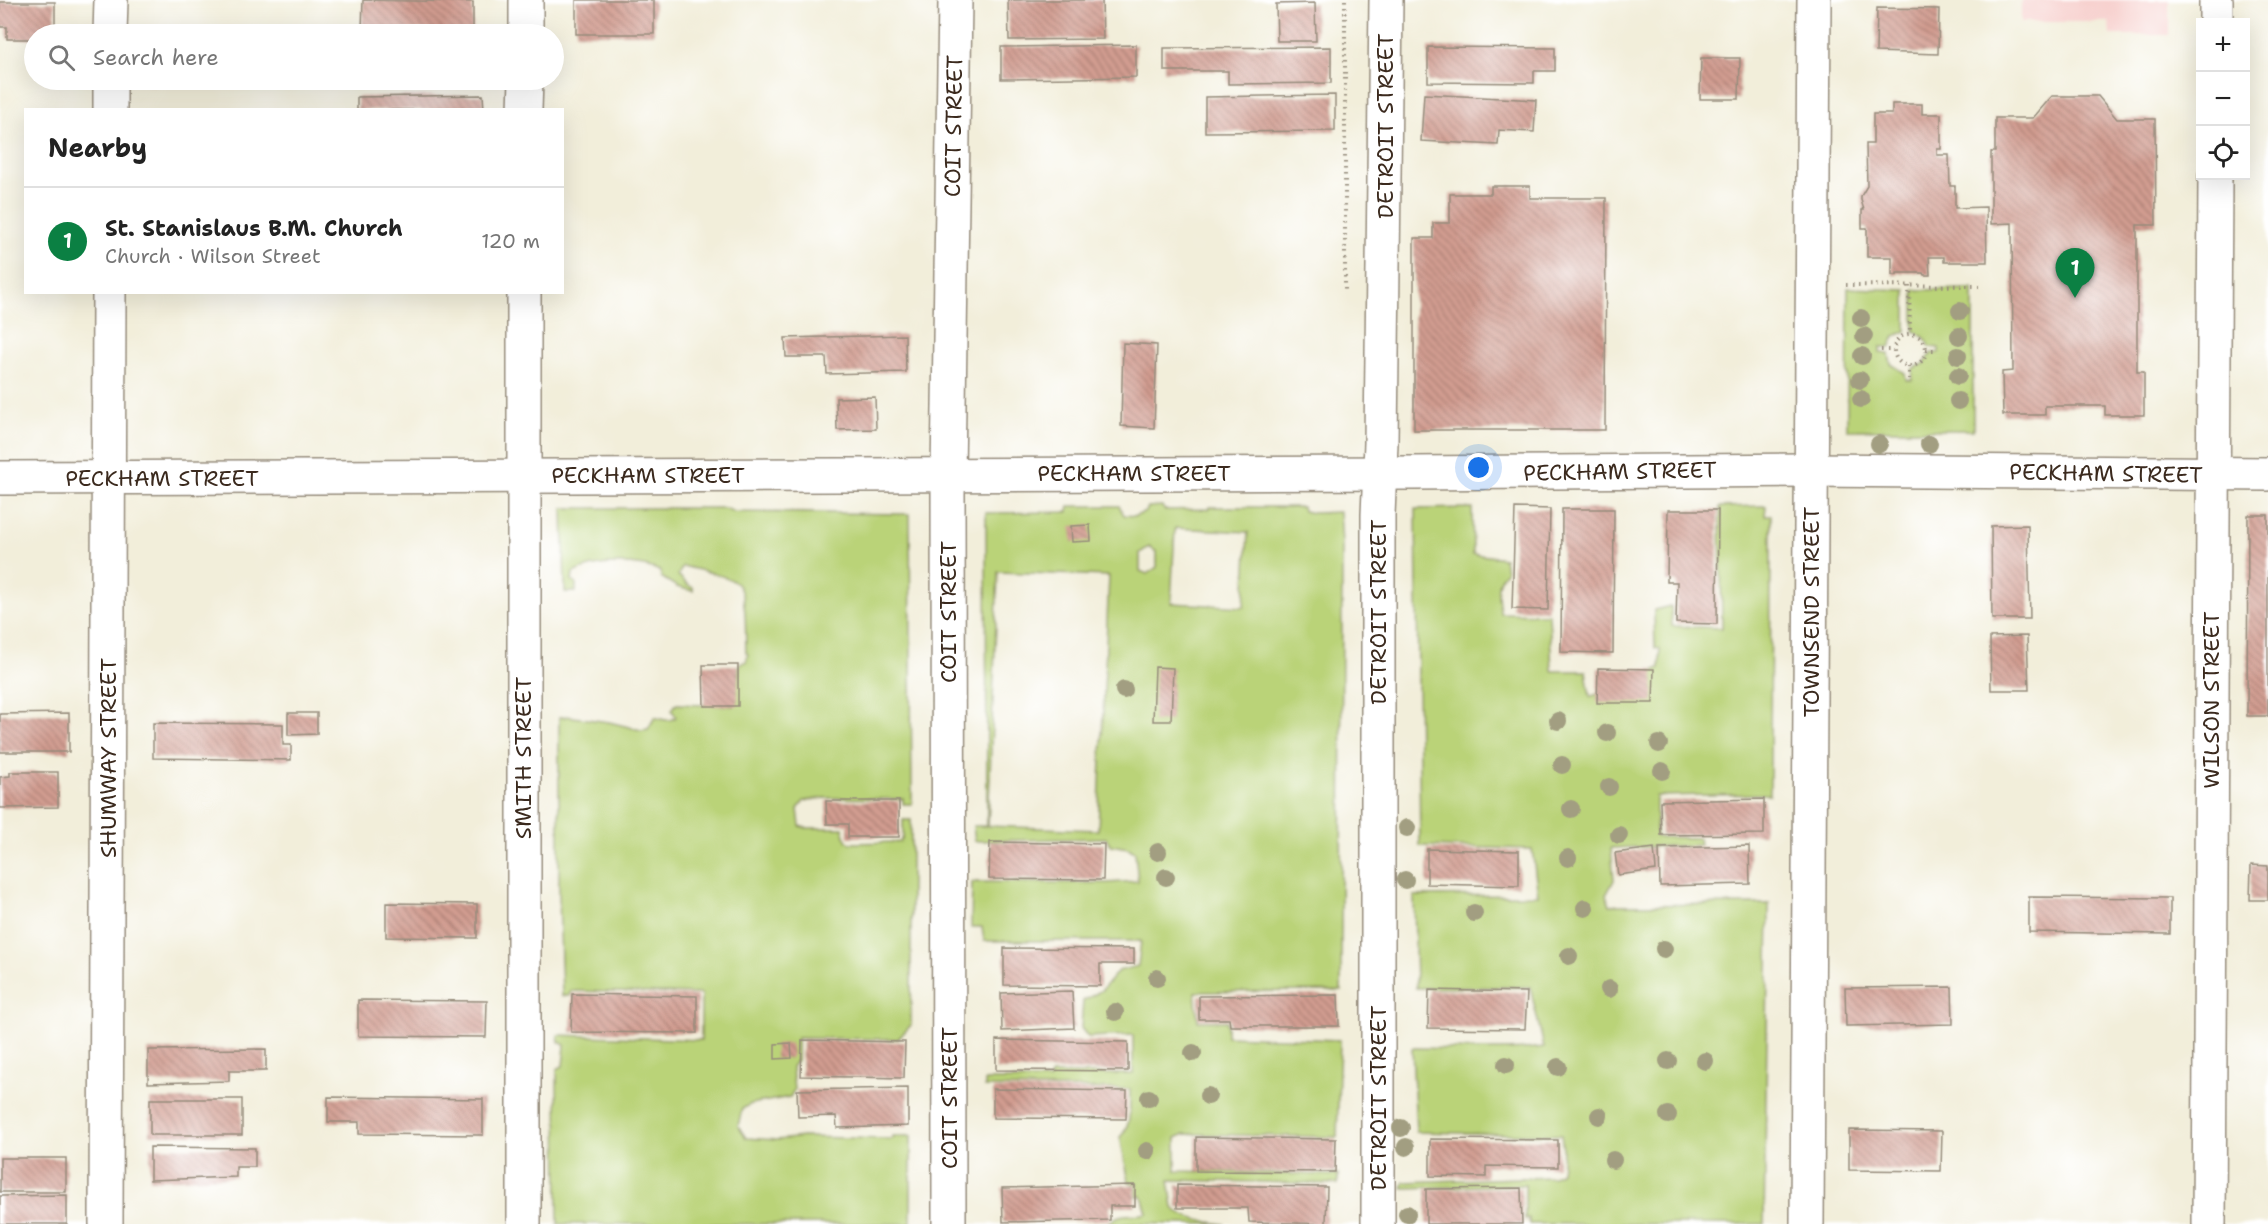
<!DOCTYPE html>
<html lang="en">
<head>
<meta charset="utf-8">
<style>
  :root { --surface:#fff; --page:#f6f6f6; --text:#222; --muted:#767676; --line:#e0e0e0; --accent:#0b8043 }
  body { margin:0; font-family:"Shantell Sans",sans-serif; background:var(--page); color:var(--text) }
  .controls { position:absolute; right:18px; top:18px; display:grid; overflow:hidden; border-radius:0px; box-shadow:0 6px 24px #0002 }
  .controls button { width:54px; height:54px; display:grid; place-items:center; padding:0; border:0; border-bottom:2px solid var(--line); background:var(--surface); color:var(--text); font:30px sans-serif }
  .you { position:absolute; left:1479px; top:468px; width:21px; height:21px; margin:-15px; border:4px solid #fff; border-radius:50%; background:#1a73e8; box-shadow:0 0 0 9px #1a73e833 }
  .badge { display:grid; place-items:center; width:39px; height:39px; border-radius:50%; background:var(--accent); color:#fff; font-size:20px; font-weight:700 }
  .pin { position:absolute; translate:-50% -50px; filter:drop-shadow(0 2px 3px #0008) }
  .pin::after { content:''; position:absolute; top:32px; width:21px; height:18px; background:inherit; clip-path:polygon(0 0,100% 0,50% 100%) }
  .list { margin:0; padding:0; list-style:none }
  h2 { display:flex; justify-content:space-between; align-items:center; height:78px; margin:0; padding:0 24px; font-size:26px }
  h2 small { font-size:20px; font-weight:400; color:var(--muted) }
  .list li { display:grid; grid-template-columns:39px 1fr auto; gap:18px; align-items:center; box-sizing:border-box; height:108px; padding:0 24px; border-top:2px solid var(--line) }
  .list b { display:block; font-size:22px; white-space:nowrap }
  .list p { margin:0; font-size:20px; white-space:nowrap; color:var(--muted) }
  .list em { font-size:20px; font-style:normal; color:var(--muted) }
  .icon { flex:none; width:33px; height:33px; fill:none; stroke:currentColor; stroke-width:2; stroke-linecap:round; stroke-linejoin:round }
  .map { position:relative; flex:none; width:2268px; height:1224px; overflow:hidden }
  .search { position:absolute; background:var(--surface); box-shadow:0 6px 24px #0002; left:24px; top:24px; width:540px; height:66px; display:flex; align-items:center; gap:15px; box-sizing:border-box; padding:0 21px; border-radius:33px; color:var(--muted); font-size:22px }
  .panel { position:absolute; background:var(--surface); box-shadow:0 6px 24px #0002; left:24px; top:108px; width:540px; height:186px; border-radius:0px }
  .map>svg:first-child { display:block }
  .built { fill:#f7d0ce }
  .grass { fill:#bad378; stroke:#7a7e4b; stroke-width:1.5; fill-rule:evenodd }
  .building { fill:url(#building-back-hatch) }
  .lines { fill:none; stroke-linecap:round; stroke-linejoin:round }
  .minor-casing { stroke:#968c7c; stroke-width:36 }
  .path { stroke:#968c7c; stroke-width:4; stroke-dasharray:1.5 4.5; stroke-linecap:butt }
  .minor { stroke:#fff; stroke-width:33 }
  .tree { fill:#a29e81 }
  .labels { text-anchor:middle; stroke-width:4.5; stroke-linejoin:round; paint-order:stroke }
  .street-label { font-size:22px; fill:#3b2a1e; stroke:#fff }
</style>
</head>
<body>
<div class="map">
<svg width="2268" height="1224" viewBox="0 0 2268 1224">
  <defs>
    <pattern id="building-back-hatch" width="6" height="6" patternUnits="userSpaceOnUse" patternTransform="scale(1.5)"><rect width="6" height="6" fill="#d19c90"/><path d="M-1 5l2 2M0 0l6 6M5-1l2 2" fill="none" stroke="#ab7f75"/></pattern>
  </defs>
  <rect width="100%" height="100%" fill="#fff"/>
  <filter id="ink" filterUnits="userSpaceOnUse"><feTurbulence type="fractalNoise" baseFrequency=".0167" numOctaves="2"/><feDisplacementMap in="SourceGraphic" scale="12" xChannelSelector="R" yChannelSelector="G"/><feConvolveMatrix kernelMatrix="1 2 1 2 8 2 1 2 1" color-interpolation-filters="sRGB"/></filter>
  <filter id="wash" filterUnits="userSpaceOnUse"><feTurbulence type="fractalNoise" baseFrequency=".008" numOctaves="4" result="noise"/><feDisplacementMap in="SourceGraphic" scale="24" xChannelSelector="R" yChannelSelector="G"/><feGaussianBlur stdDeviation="1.35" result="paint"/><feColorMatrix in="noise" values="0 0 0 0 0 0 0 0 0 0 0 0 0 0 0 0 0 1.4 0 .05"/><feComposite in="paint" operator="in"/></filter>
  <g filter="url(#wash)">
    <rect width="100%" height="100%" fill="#f2eeda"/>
    <!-- built -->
    <path class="built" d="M2021 0H2169V35H2110L2109 22H2021Z"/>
    <!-- grass -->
    <g class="grass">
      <path d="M1848 288 1906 290V331L1895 336 1890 347H1880V353L1889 354 1891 364 1905 373 1906 380H1912L1913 368 1924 364 1932 353H1939V348L1929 347 1925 338 1914 331V290L1973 289V430H1847Z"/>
      <path d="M1069 506H1119L1124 515 1135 516 1146 512 1148 507 1162 506 1164 510 1210 509V507H1302L1303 511 1314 513 1340 512 1342 544 1341 991 1195 992 1198 1021H1227V1036L1340 1040 1337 1137 1185 1134 1176 1138V1171L1338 1175V1184L1169 1180 1173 1208C1187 1220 1207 1222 1225 1224H1104C1111 1224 1110 1220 1117 1217 1125 1213 1138 1216 1147 1213L1142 1196H1137V1184L1129 1182 1120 1137C1133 1125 1129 1105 1130 1089L985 1087V1080H1050L1051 1074H1133V1035L1088 1037 1081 1028 1083 1001 1102 990 1118 971 1138 966 1141 941H984L982 927H971L972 882 1107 883 1138 881 1135 852 1128 848 1111 845 1106 838 975 841 973 826H987L986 513 1068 512ZM1175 528 1248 532 1244 607 1171 603ZM1149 547 1157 552V567L1147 574 1140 571V553ZM998 572 1109 576 1098 830 988 826Z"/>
      <path d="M1766 506 1765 515H1771L1770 794 1656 796V837L1699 838 1700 845 1611 848 1614 880 1606 895 1610 905 1769 904 1764 1224H1529V1218L1525 1219V1185L1402 1188 1404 1182 1553 1177 1561 1172 1563 1149 1561 1135 1416 1132 1412 1048C1456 1048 1501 1053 1544 1047L1530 987 1416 988 1414 896 1538 895 1532 849 1420 846 1416 509 1472 508 1473 554 1504 558 1506 572C1493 582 1499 598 1500 613L1549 614 1552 671H1586L1590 697 1660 668V649L1655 648 1654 610 1671 606 1672 626 1722 628 1720 507Z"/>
      <path d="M563 508H725L734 512 910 514 912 804H903V799L825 798 804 801 798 809 800 826 806 828H843L846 840 850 843 900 842 903 837V820H911V1025L898 1039 797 1038V1060L792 1067 794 1090 790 1097 751 1104 742 1109 738 1126 746 1138 777 1140 803 1137 892 1139V1136H911V1224H558L557 1069 563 1066 565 1045 559 1042 558 1035 701 1040V994L571 991 569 996H562L559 894V717H565L566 716 609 722 641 730 648 729 655 717C663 720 670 722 676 717L672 710 676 704 734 706 740 663 746 662 748 655 746 652C745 637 748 593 736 583 725 574 697 570 683 566L678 575 689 586 693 587V591L677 587 661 577 660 571C637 561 596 561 573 573L572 581 576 584V592H565Z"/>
    </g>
    <g id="blocks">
      <!-- building -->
      <g class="building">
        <path d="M363 0 473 2V31L362 29Z"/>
        <rect x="576" y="0" width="78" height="34"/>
        <path d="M1008 0H1102L1103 39 1009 40Z"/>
        <path d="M0 2H55V34H34V39H7V27H0Z"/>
        <path d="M1315 3 1316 41H1277L1276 4Z"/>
        <path d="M1877 8 1939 9 1938 54 1876 52Z"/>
        <path d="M1136 45V77L1001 79V47Z"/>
        <path d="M1331 47V83L1228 84V71H1164V48Z"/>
        <path d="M1428 47 1555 48V71H1534V83L1428 82Z"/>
        <path d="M1701 58H1740L1739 99H1700Z"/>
        <path d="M148 80H246V82L148 85Z"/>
        <path d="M1424 94 1536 100 1534 132 1499 130 1498 145 1421 141Z"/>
        <path d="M483 95 484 110H357V97Z"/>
        <path d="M1335 95V131L1205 132V97Z"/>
        <path d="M2052 96H2098L2117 119H2155L2156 225H2137V372H2144V415H2105V406H2045V415H2003L2002 372 2013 371 2012 223 1991 224V152H1995V118H2033Z"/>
        <path d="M1892 104H1922V114H1941V149H1937V155H1949L1950 186H1955V208L1986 207 1987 262H1944V257H1929L1930 275H1924L1923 273H1897V275H1892V257H1867V228H1862V210H1864L1861 200V196L1867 186 1866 144H1873V114H1892Z"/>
        <path d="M1491 186H1530V198H1606L1605 430H1414V238H1433V223H1450V194H1491Z"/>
        <path d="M905 335 906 372 827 374 826 357H786L785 338Z"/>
        <path d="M1123 343 1157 345 1154 428 1121 426Z"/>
        <path d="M875 397 876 429 837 430 836 398Z"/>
        <path d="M1515 508 1550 509 1548 610 1512 609Z"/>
        <path d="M1562 509H1614L1613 653 1561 652Z"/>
        <path d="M1668 510H1718L1717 624 1676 623 1677 582H1667Z"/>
        <path d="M2248 515H2268V716H2247Z"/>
        <path d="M1090 525 1091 541 1072 542 1071 526Z"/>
        <path d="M2028 525 2030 619H1992L1991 526Z"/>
        <path d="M2027 636 2029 690H1991L1990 637Z"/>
        <path d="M703 665H738V706H704Z"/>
        <path d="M1155 667 1173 668 1171 721H1153Z"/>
        <path d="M1598 668 1654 669 1653 703H1597Z"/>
        <path d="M69 713V752H0V714Z"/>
        <path d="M288 713H317V734L288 735Z"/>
        <path d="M153 723 283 724V745H291V760L153 758Z"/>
        <path d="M10 772H58V807L0 808V777L10 776Z"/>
        <path d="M1764 799V834L1661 835 1660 801Z"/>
        <path d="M826 801H899V837H848V824H827Z"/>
        <path d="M990 842 1104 844 1103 880 989 879Z"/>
        <path d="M1749 846 1750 884 1660 886 1659 848Z"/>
        <path d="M1654 848 1656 870 1618 875 1615 853Z"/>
        <path d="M1427 849 1519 851V886L1427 884Z"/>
        <path d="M2251 865 2268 866V900H2250Z"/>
        <path d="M2029 897 2170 898V934L2029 932Z"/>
        <path d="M386 903 477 904V938L386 937Z"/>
        <path d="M1004 948 1134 949V964H1100V986L1004 985Z"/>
        <path d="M1952 987 1953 1024 1846 1026 1845 988Z"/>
        <path d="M1429 990 1527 992 1525 1029 1428 1028Z"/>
        <path d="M1072 991 1074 1028 1002 1031 1001 993Z"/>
        <path d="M572 994 697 996V1033L571 1032Z"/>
        <path d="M1338 995 1339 1026H1230L1229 1019H1199V996Z"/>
        <path d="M358 1000 487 1001 486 1037 358 1036Z"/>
        <path d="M802 1040 905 1042 904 1078 801 1076Z"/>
        <path d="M996 1040 1128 1042V1071L996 1070Z"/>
        <path d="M791 1043 792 1058 775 1059V1044Z"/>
        <path d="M266 1049V1071H229V1081L148 1083V1050Z"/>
        <path d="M908 1088V1126L837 1128 836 1116 798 1117 797 1090Z"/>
        <path d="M993 1089 1127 1091 1126 1119 993 1118Z"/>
        <path d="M328 1097 483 1099V1135L359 1134V1122H328Z"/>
        <rect x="150" y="1099" width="92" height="36"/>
        <path d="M1849 1130 1942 1131 1941 1171 1849 1170Z"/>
        <path d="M1196 1137 1336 1139 1335 1172 1196 1171Z"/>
        <path d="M1430 1139 1558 1140V1167L1486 1166V1177L1430 1176Z"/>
        <path d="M150 1147 255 1148V1167H236V1177L150 1180Z"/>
        <rect x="0" y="1158" width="66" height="34"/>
        <path d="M1135 1185V1206H1110V1220L1003 1222 1002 1188Z"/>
        <path d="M1177 1185 1327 1187 1326 1224 1249 1222 1248 1208H1177Z"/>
        <path d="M1521 1188 1522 1224H1426V1189Z"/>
        <path d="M67 1195V1224H0V1196Z"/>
      </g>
    </g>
  </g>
  <g filter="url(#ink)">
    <use href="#blocks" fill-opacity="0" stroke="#968c7c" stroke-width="1.5"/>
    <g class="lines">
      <defs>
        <g id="minor">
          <path d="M2216 22V0"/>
          <path d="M110 34 111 0"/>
          <path d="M526 34V0"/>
          <path d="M110 110V80"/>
          <path d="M525 110 526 80"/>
          <path d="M0 478 1414 473 1812 470 2268 474"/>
          <path d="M106 1224 109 292"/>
          <path d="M524 1224V292"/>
          <path d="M949 1224 948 474 955 0"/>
          <path d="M1378 1224V515L1381 443 1386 0"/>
          <path d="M1807 1224 1814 0"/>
          <path d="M2209 1224 2215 176"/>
        </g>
      </defs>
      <!-- minor casing -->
      <use href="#minor" class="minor-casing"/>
      <!-- path -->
      <g class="path">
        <path d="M1345 0V290"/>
        <path d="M1846 285 1979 286"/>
        <path d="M1909 286 1910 333"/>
        <circle cx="1910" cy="350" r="16"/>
        <path d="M1881 350H1893"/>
        <path d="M1926 350H1937"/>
        <path d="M1909 366V379"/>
      </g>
      <!-- minor -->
      <use href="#minor" class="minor"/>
    </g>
    <!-- trees -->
    <g class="tree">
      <circle cx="1960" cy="311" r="9"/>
      <circle cx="1861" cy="318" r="9"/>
      <circle cx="1864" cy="336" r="9"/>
      <circle cx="1959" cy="336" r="9"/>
      <circle cx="1862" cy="356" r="9"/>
      <circle cx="1958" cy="356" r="9"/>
      <circle cx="1958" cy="376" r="9"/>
      <circle cx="1860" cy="380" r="9"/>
      <circle cx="1861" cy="399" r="9"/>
      <circle cx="1958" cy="401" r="9"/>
      <circle cx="1879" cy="444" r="9"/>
      <circle cx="1929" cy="444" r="9"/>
      <circle cx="1124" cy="690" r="9"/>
      <circle cx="1558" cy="721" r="9"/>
      <circle cx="1607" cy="733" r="9"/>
      <circle cx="1659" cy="744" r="9"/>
      <circle cx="1562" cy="765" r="9"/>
      <circle cx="1662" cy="771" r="9"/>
      <circle cx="1609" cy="787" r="9"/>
      <circle cx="1571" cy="809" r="9"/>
      <circle cx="1407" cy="828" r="9"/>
      <circle cx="1619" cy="835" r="9"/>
      <circle cx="1158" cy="852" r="9"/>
      <circle cx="1568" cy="858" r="9"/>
      <circle cx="1166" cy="877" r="9"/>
      <circle cx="1405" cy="880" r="9"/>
      <circle cx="1585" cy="908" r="9"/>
      <circle cx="1474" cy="913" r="9"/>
      <circle cx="1664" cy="949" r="9"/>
      <circle cx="1569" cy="956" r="9"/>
      <circle cx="1157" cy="978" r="9"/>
      <circle cx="1609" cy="989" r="9"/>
      <circle cx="1115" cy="1012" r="9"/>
      <circle cx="1193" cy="1053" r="9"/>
      <circle cx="1668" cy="1061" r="9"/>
      <circle cx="1705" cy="1061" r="9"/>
      <circle cx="1506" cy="1065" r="9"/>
      <circle cx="1558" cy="1067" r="9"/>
      <circle cx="1208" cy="1096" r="9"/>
      <circle cx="1149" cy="1098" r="9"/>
      <circle cx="1668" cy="1115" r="9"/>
      <circle cx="1599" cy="1116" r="9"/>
      <circle cx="1401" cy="1128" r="9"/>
      <circle cx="1406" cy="1147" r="9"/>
      <circle cx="1147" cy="1151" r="9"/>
      <circle cx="1613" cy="1160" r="9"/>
      <circle cx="1407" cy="1214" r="9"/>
    </g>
  </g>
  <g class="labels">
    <!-- street labels -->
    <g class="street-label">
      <text transform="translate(953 126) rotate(-89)" y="8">COIT STREET</text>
      <text transform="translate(1385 126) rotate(-90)" y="8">DETROIT STREET</text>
      <text transform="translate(1620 471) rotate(-1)" y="8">PECKHAM STREET</text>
      <text x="1134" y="481">PECKHAM STREET</text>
      <text transform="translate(2106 473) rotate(1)" y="8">PECKHAM STREET</text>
      <text x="648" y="483">PECKHAM STREET</text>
      <text x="162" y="486">PECKHAM STREET</text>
      <text transform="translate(948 612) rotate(-90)" y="8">COIT STREET</text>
      <text transform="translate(1378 612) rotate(-90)" y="8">DETROIT STREET</text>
      <text transform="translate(1811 612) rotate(-90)" y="8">TOWNSEND STREET</text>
      <text transform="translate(2211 700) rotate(-90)" y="8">WILSON STREET</text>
      <text transform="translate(108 758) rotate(-90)" y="8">SHUMWAY STREET</text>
      <text transform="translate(523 758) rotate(-90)" y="8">SMITH STREET</text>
      <text transform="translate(949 1098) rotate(-90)" y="8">COIT STREET</text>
      <text transform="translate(1378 1098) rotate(-90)" y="8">DETROIT STREET</text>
    </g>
  </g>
</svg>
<div class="controls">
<button>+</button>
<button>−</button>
<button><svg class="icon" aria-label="locate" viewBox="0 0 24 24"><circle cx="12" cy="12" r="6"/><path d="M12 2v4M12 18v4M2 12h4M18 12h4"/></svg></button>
</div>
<div class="you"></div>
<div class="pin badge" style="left:2075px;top:298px">1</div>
<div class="search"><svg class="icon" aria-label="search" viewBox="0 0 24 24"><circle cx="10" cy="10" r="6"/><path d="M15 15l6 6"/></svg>Search here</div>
<section class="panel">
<h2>Nearby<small></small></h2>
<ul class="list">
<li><span class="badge">1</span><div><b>St. Stanislaus B.M. Church</b><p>Church · Wilson Street</p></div><em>120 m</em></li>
</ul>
</section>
</div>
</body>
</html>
